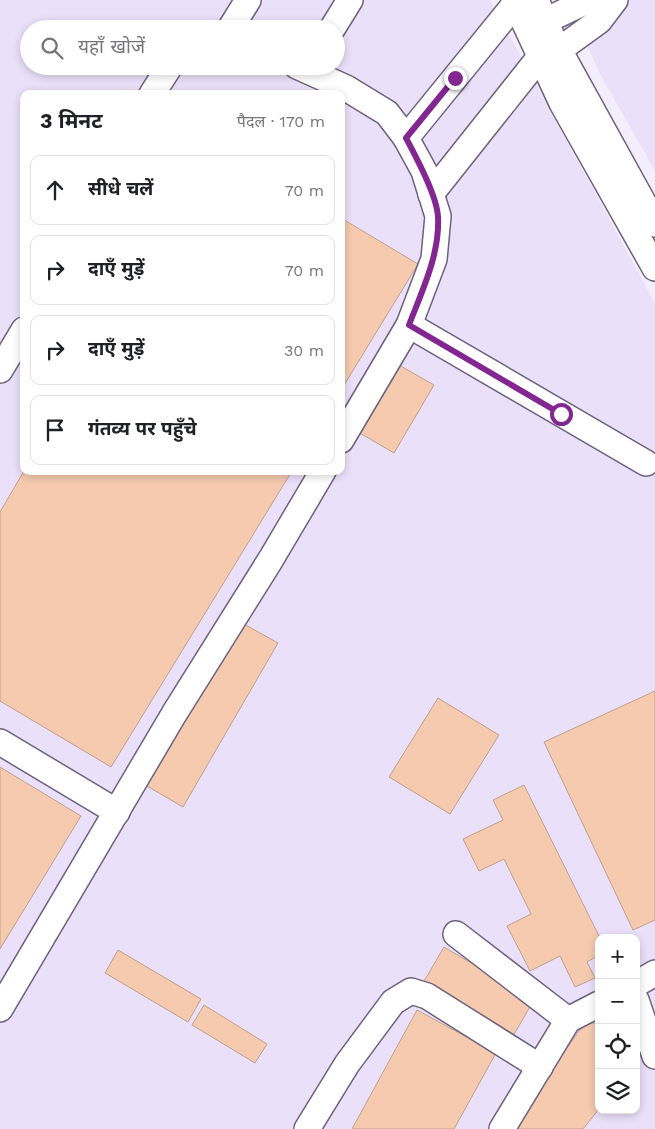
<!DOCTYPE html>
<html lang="hi">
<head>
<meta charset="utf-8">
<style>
  :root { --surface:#fff; --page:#f2f2f2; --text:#202124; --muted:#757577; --line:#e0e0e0 }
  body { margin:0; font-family:"Work Sans","Noto Sans Devanagari",sans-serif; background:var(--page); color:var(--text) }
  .controls { position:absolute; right:15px; bottom:15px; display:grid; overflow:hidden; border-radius:10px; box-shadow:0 2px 8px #0003 }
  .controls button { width:45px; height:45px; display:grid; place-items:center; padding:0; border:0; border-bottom:1px solid var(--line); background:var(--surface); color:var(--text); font:25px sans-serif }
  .stop { position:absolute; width:15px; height:15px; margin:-11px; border:4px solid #842691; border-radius:50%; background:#fff }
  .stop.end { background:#842691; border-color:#fff; box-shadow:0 1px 5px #0008 }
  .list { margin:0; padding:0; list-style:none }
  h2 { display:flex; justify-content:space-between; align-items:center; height:65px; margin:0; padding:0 20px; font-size:21px }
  h2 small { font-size:16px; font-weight:400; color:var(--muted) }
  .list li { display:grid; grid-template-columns:32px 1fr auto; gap:15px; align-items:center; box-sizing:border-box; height:70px; margin:0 10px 10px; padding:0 10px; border:1px solid var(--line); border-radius:10px }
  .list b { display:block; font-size:19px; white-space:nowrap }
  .list em { font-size:16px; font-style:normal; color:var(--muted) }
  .icon { flex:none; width:28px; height:28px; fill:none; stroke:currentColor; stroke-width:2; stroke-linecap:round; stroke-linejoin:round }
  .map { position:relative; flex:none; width:655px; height:1129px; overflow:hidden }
  .search { position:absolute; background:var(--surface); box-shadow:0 2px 8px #0003; left:20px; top:20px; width:325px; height:55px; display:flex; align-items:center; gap:12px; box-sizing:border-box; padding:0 18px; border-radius:28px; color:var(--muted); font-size:19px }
  .panel { position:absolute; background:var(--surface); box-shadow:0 2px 8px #0003; left:20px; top:90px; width:325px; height:385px; border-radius:10px }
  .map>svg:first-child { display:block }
  .built { fill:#eae0f9; fill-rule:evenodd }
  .building { fill:#f5caaf; stroke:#c1a08c }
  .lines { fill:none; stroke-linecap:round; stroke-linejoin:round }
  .minor-casing { stroke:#6d617e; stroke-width:28 }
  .minor { stroke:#fff; stroke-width:25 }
  .route { stroke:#842691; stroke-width:6 }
</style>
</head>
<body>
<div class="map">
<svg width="655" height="1129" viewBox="0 0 655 1129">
  <rect width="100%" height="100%" fill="#f3eefc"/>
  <!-- built -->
  <g class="built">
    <path d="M0 0H490L655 303V1129H0ZM29 29H336V66H29ZM24 94H341V471H24ZM599 938H636V1110H599Z"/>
    <path d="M568 0H655V171L599 72Z"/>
  </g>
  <!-- building -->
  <g class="building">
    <path d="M341 218 418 264 341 390Z"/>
    <path d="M392 361 434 385 394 453 353 429Z"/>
    <path d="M24 471H292L111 767 0 701V512Z"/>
    <path d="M235 619 278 643 183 807 140 782Z"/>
    <path d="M655 691V920L633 930 544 742Z"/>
    <path d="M438 698 499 735 450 814 389 777Z"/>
    <path d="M0 767 81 816 0 949Z"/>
    <path d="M524 785 600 938 599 955 587 962 595 978 575 987 560 956 530 971 507 926 531 914 504 859 479 871 463 839 503 820 493 800Z"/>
    <path d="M444 947 534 1000 513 1036 423 983Z"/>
    <path d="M118 950 201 999 188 1022 105 973Z"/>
    <path d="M204 1005 267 1044 255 1063 192 1025Z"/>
    <path d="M417 1010 496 1053 454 1129H352Z"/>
    <path d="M587 1020 599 1026V1109L583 1129H508Z"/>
    <path d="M636 1045 646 1050 636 1062Z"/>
  </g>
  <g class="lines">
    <defs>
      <g id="minor">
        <path d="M514 0 562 103 655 268"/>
        <path d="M536 0 553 39 655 224"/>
        <path d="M545 21 589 0"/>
        <path d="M230 29 248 0"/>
        <path d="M332 29 350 0"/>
        <path d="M559 50 599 21 615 0"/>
        <path d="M297 66 346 88 387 113 406 138 424 171 438 216 434 259 409 325 341 440"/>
        <path d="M152 94 170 66"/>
        <path d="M406 138 515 4"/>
        <path d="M431 194 539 58"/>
        <path d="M409 325 646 463"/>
        <path d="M0 370 24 330"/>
        <path d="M0 742 117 812"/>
        <path d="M456 934 568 1020"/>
        <path d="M636 984 655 973"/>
        <path d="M636 1000 655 1056"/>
        <path d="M0 1009 174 714 271 559 323 471"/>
        <path d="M307 1129 347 1064 393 1002 411 991 427 996 540 1067"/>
        <path d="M502 1129 568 1020 599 1004"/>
      </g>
    </defs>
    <!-- minor casing -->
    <use href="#minor" class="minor-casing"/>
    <!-- minor -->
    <use href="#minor" class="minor"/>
  </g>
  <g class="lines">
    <!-- route -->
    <path class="route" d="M455 78 406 138C416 157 437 196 438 217 440 254 422 291 409 325L561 414"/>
  </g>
</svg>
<div class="controls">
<button>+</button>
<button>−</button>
<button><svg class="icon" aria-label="locate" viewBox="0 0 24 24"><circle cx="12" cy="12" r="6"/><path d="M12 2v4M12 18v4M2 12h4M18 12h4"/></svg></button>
<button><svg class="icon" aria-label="layers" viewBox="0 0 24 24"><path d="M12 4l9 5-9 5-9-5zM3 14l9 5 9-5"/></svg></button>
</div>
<div class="stop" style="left:561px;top:414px"></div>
<div class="stop end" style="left:455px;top:78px"></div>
<div class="search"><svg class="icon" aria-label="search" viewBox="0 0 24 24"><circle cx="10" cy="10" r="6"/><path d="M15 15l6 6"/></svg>यहाँ खोजें</div>
<section class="panel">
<h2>3 मिनट<small>पैदल · 170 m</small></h2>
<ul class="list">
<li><svg class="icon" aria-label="ahead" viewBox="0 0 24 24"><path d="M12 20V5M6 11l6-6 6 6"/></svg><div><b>सीधे चलें</b></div><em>70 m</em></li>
<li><svg class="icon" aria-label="right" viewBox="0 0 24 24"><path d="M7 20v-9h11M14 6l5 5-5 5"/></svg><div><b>दाएँ मुड़ें</b></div><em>70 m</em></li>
<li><svg class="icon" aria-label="right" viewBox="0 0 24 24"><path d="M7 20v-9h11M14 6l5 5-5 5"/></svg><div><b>दाएँ मुड़ें</b></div><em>30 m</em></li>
<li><svg class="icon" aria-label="arrive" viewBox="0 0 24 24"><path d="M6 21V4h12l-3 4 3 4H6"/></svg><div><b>गंतव्य पर पहुँचे</b></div></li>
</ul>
</section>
</div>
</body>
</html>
